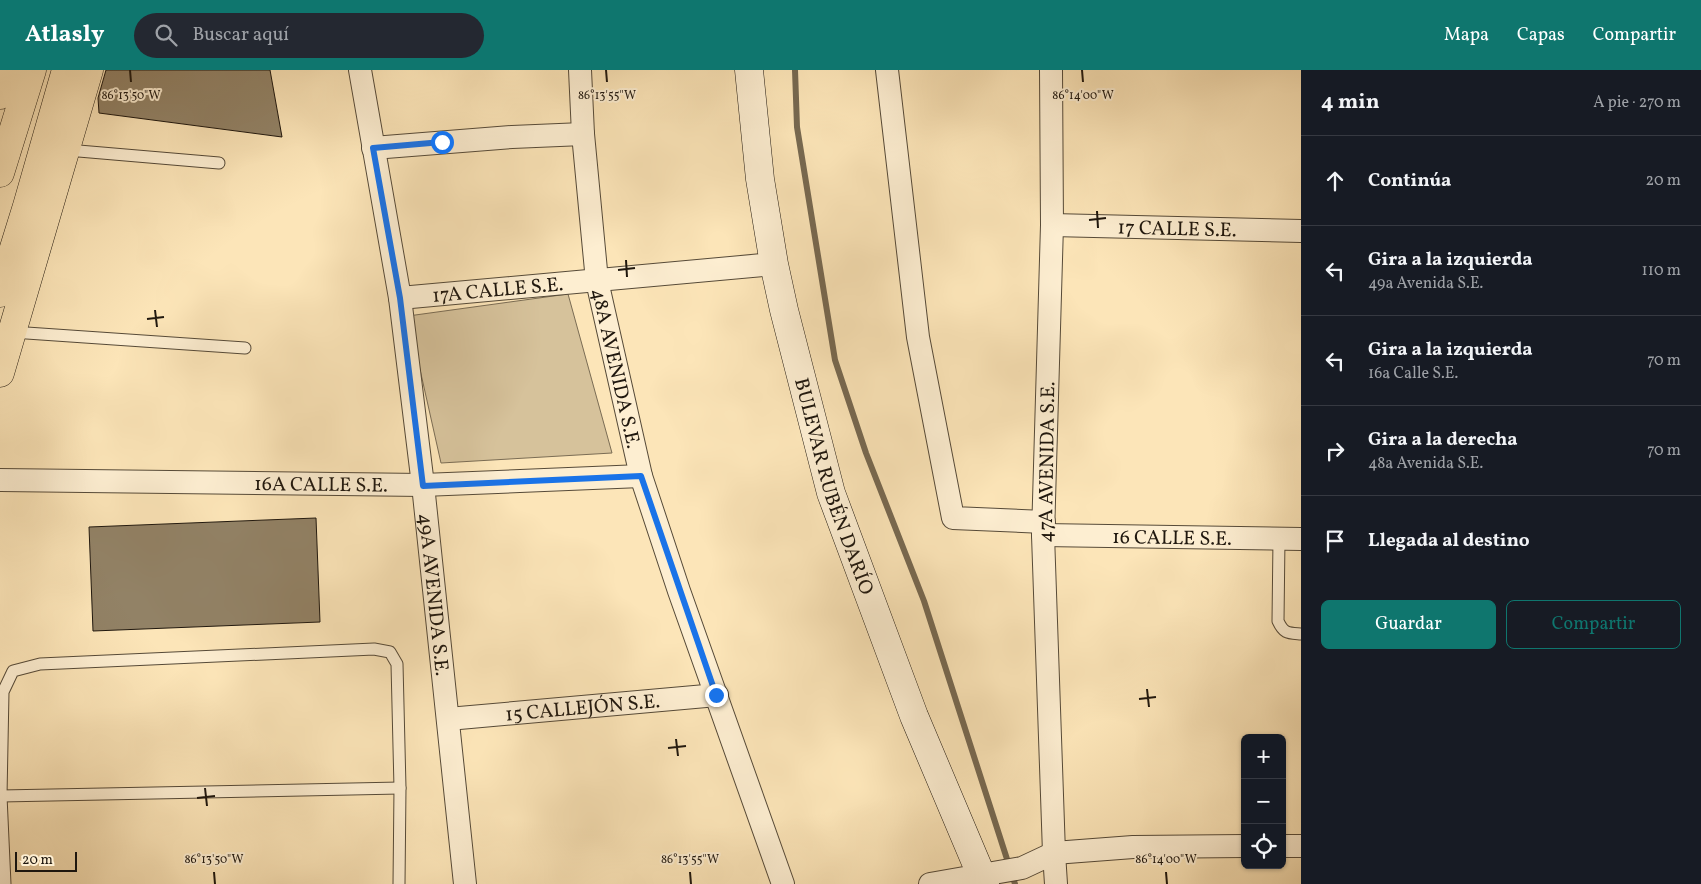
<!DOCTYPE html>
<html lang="es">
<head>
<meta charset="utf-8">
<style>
  :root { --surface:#171b24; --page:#242831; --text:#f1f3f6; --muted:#9ea1a6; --line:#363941; --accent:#0f766e }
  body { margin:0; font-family:Vollkorn,serif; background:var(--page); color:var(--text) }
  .controls { position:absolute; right:15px; bottom:15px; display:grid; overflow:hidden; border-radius:8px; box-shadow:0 1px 4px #0004 }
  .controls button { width:45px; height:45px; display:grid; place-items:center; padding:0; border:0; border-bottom:1px solid var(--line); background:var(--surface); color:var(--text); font:25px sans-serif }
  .scale { position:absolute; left:15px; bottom:12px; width:62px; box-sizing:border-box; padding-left:5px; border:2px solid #1f170e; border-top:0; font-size:14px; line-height:18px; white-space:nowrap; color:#1f170e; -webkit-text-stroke:4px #fdeed1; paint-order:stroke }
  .stop { position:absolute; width:15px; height:15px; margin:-11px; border:4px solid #1a73e8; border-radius:50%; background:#fff }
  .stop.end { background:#1a73e8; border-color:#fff; box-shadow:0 1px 5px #0008 }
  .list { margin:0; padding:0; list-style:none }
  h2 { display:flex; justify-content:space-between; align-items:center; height:65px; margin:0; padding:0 20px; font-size:21px }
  h2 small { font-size:16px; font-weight:400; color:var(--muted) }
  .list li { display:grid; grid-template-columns:32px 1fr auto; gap:15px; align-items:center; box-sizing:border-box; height:90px; padding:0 20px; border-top:1px solid var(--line) }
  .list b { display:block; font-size:19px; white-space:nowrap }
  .list p { margin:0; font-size:16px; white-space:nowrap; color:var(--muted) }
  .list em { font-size:16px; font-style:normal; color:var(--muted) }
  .actions { display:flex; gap:10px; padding:15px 20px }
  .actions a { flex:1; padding:11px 0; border:1px solid var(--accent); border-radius:8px; text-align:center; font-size:18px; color:var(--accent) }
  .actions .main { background:var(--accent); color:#fff }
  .icon { flex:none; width:28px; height:28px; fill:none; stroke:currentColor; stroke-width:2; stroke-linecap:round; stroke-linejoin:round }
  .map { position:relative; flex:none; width:1301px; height:814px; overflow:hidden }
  header { display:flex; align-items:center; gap:30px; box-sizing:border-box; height:70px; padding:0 25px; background:var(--accent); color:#fff }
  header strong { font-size:24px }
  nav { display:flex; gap:28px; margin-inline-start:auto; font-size:18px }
  .search { width:350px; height:45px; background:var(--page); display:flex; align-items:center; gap:12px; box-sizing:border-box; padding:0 18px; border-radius:28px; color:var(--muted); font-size:19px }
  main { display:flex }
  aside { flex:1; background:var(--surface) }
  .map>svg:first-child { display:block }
  .green { fill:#d6c29b; stroke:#7a6c54 }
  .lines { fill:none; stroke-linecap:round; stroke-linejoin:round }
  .stream { stroke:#776951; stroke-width:6 }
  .building { fill:#928266; stroke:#1f170e }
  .lane-casing { stroke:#564a38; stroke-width:13 }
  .street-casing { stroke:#564a38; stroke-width:24 }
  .secondary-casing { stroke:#1f170e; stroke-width:29 }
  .primary-casing { stroke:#1f170e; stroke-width:29 }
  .lane { stroke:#fdeed1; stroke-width:11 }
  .street { stroke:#fdeed1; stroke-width:22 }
  .secondary { stroke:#fdeed1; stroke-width:28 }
  .primary { stroke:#fce5b8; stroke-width:28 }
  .route { stroke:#1a73e8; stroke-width:6 }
  .ticks { fill:none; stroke:#1f170e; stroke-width:2 }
  .labels { text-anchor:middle; stroke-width:4; stroke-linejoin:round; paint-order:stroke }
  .street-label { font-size:20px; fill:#1f170e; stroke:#fdeed1 }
  .ticks-label { font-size:12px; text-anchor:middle; fill:#1f170e; stroke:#fdeed1; stroke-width:4; stroke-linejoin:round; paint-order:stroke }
</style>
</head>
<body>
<header>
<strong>Atlasly</strong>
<div class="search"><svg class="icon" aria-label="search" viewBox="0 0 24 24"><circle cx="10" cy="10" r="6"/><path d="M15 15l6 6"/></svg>Buscar aquí</div>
<nav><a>Mapa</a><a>Capas</a><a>Compartir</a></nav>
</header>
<main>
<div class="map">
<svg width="1301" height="814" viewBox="0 0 1301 814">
  <rect width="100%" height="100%" fill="#fce5b8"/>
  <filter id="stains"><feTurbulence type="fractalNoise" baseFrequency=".004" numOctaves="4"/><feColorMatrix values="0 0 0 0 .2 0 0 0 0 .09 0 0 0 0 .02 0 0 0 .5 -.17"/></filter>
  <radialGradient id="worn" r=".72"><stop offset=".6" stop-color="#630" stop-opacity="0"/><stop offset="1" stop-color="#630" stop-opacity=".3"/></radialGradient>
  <!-- green -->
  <path class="green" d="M568 224 612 383 441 393 408 246Z"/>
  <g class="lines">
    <!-- stream -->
    <path class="stream" d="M795 0 797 57 835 290 866 383 924 531 1015 814"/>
  </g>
  <!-- building -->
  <g class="building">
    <path d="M106 0H270L282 67 99 43 98 28Z"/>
    <path d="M316 448 320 552 93 561 89 457Z"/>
  </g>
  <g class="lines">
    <defs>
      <g id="lane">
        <path d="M67 80 219 93"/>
        <path d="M12 262 245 278"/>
        <path d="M1279 469 1278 551C1284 564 1288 563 1301 564"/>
        <path d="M1 726 400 718"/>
        <path d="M5 814 1 726 3 622 13 601 40 594 374 579 390 582 397 594 400 718 399 814"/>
      </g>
      <g id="street">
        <path id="s1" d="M360 0 400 228 423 415 465 814"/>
        <path id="s2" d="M580 0 583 64 597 211 641 406 679 521 783 814"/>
        <path d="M887 0 918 267 953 448 1044 452"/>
        <path d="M1051 0 1052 155 1043 465 1054 783 1056 814"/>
        <path d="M373 78 512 67 583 64"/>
        <path id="s3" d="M1052 155 1301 161"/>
        <path id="s4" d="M400 228 774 194"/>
        <path id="s5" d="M0 410 423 415 641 406"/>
        <path id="s6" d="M1043 465 1301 469"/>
        <path id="s7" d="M448 649 717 625"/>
        <path d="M1282 776H1301"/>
        <path d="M930 814 1022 798 1054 783 1133 777 1245 776"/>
      </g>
      <g id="secondary">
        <path id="s8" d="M749 0 760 109 774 194 784 240 831 423 914 646 985 814"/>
      </g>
      <g id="primary">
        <path d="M0 25 7 0"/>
        <path d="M0 103 32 0"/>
        <path d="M0 223 27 136 66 0"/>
        <path d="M0 303 89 0"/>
      </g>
    </defs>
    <!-- lane casing -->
    <use href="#lane" class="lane-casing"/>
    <!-- street casing -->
    <use href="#street" class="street-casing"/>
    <!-- secondary casing -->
    <use href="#secondary" class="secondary-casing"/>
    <!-- primary casing -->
    <use href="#primary" class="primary-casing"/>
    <!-- lane -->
    <use href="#lane" class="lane"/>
    <!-- street -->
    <use href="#street" class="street"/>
    <!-- secondary -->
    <use href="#secondary" class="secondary"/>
    <!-- primary -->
    <use href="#primary" class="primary"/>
  </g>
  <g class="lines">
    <!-- route -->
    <path class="route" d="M442 72 373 78 400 228 423 416 641 406 716 625"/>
  </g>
  <!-- ticks -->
  <path class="ticks" d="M130 0 131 12M606 0 607 12M1082 0 1083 12M1097 141 1098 158M1089 150 1106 148M626 190 627 207M618 200 635 198M155 240 157 257M147 249 164 247M1147 619 1149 637M1139 629 1156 627M676 669 678 686M668 678 686 676M205 718 207 736M197 728 215 726M214 802 215 814M690 802 691 814M1166 802 1167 814"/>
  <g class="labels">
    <!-- street labels -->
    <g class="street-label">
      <text dy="7" stroke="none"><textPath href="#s3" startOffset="125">17 CALLE S.E.</textPath></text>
      <text dy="7" stroke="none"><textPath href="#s4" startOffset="98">17A CALLE S.E.</textPath></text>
      <text dy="7" stroke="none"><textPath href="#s2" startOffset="301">48A AVENIDA S.E.</textPath></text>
      <text transform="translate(1046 392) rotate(-89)" y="7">47A AVENIDA S.E.</text>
      <text dy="7" stroke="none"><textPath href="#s5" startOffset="321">16A CALLE S.E.</textPath></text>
      <text dy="7" stroke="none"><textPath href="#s8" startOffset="426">BULEVAR RUBÉN DARÍO</textPath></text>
      <text dy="7" stroke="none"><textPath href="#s6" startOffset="129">16 CALLE S.E.</textPath></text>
      <text dy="7" stroke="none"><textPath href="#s1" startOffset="530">49A AVENIDA S.E.</textPath></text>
      <text dy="7" stroke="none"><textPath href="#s7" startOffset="135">15 CALLEJÓN S.E.</textPath></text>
    </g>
  </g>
  <g class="ticks-label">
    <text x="131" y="29">86°13'50"W</text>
    <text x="607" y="29">86°13'55"W</text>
    <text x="1083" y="29">86°14'00"W</text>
    <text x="214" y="793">86°13'50"W</text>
    <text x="690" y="793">86°13'55"W</text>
    <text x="1166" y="793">86°14'00"W</text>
  </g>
  <rect width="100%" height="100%" filter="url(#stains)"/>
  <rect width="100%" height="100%" fill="url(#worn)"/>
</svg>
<div class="controls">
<button>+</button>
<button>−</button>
<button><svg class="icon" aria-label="locate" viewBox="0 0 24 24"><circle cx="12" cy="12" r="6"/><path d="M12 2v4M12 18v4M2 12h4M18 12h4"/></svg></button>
</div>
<div class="scale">20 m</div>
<div class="stop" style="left:442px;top:72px"></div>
<div class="stop end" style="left:716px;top:625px"></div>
</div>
<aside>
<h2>4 min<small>A pie · 270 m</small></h2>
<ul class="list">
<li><svg class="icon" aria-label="ahead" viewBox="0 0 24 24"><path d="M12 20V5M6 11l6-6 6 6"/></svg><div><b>Continúa</b></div><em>20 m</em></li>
<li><svg class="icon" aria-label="left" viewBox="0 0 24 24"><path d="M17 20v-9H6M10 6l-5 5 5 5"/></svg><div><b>Gira a la izquierda</b><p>49a Avenida S.E.</p></div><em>110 m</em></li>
<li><svg class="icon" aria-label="left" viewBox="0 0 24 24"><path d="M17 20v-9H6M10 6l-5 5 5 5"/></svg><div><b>Gira a la izquierda</b><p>16a Calle S.E.</p></div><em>70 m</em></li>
<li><svg class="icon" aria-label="right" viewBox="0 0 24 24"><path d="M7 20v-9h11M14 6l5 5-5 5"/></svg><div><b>Gira a la derecha</b><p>48a Avenida S.E.</p></div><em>70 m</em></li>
<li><svg class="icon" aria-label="arrive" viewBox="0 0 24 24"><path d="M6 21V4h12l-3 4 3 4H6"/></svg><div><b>Llegada al destino</b></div></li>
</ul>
<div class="actions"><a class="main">Guardar</a><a>Compartir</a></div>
</aside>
</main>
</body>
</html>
